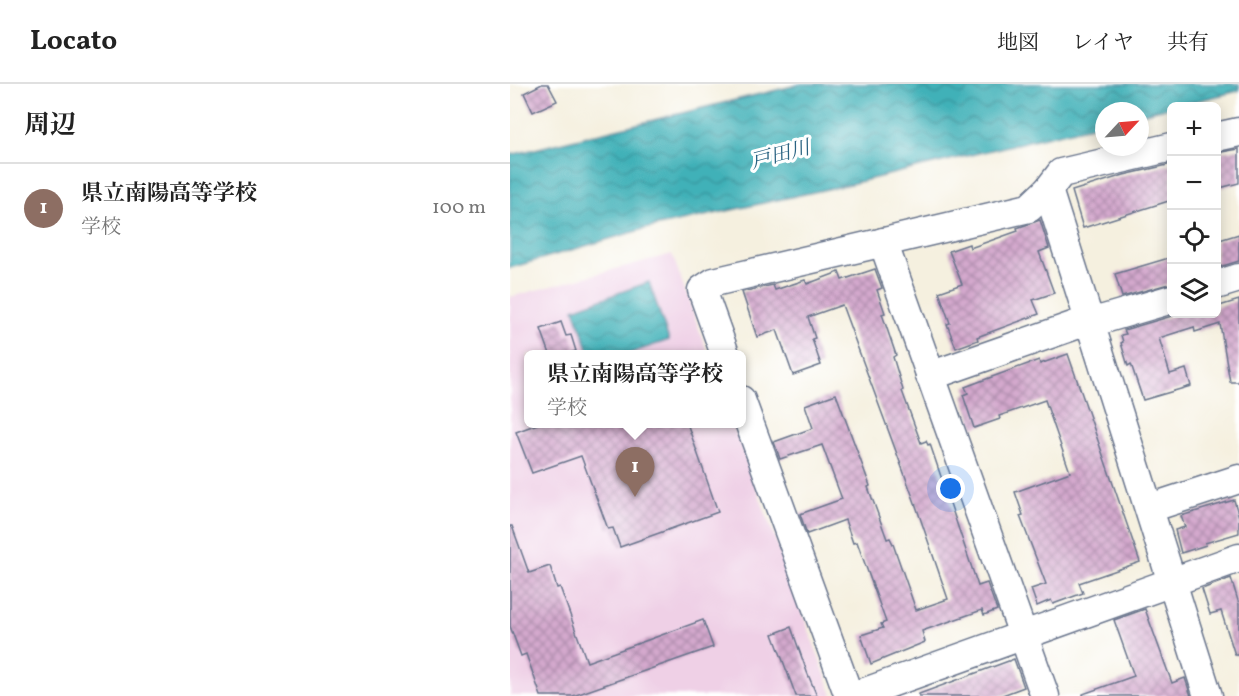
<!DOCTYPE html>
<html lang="ja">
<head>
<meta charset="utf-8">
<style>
  :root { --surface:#fff; --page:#f6f6f6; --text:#222; --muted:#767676; --line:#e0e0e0; --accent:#c8321e }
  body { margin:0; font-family:Vollkorn,"Noto Serif JP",serif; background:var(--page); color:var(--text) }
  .controls { position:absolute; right:18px; top:18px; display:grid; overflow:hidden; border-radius:9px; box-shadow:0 3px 15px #0003 }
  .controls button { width:54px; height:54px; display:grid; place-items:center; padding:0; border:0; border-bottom:2px solid var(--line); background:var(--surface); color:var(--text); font:30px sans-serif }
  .compass { position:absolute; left:585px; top:18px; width:54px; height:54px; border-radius:50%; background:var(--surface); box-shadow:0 3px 15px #0003; rotate:64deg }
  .you { position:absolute; left:441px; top:405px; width:21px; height:21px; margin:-15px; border:4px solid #fff; border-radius:50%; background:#1a73e8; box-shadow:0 0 0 9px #1a73e833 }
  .badge { display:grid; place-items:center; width:39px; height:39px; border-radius:50%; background:var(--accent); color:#fff; font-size:20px; font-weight:700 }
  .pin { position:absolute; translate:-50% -50px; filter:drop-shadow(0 2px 3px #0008) }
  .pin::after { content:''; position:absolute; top:32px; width:21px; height:18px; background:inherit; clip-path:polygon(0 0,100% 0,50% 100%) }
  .popup { position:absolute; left:14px; top:266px; width:222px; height:78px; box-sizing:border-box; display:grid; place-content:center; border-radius:9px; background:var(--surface); filter:drop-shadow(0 2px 4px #0005); font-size:20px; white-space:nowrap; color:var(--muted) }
  .popup b { font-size:22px; color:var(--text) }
  .popup::after { content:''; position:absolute; left:50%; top:100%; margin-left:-12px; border:12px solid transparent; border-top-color:var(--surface) }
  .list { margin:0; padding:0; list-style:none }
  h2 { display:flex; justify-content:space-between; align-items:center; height:78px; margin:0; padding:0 24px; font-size:26px }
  h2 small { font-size:20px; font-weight:400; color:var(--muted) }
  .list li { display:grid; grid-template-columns:39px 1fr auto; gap:18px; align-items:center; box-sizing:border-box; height:90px; padding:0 24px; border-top:2px solid var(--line) }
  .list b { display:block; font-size:22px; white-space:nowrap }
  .list p { margin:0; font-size:20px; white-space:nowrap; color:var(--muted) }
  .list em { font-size:20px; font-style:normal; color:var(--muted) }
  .icon { flex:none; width:33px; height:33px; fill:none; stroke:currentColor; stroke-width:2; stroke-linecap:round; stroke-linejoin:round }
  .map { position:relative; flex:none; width:729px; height:612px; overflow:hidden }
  header { display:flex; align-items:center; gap:36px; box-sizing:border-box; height:84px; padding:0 30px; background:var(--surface); border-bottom:2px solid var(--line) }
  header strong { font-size:28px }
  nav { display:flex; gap:33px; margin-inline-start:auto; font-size:21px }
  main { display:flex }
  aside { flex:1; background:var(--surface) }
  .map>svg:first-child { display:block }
  .built { fill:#efd0e6 }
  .water { fill:url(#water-waves); stroke:#2e708b; stroke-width:1.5 }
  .building { fill:url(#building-cross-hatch) }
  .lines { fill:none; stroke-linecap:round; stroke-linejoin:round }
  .minor-casing { stroke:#67738b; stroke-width:31 }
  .minor { stroke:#fff; stroke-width:28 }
  .labels { text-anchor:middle; stroke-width:6; stroke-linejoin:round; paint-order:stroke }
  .water-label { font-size:20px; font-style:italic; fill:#2a6382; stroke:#fff }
</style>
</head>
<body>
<header>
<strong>Locato</strong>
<nav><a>地図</a><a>レイヤ</a><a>共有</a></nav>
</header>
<main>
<aside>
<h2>周辺<small></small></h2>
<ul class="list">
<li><span class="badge" style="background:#8d6e63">1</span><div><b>県立南陽高等学校</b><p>学校</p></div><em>100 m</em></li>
</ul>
</aside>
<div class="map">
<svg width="729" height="612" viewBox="0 0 729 612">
  <defs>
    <pattern id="water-waves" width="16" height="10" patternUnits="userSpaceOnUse" patternTransform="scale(1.5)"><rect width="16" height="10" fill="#41b1b8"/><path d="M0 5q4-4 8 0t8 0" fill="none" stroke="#369099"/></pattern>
    <pattern id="building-cross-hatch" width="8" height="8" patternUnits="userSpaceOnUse" patternTransform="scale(1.5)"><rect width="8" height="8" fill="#d4a9cd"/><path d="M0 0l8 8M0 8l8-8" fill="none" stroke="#ab8aaa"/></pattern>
  </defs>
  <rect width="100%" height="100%" fill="#fff"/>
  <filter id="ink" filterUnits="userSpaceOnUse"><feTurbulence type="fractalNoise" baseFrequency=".0167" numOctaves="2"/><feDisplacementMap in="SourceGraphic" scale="12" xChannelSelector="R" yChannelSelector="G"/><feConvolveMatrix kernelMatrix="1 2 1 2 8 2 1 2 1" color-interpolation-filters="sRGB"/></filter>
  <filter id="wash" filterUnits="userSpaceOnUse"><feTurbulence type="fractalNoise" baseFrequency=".008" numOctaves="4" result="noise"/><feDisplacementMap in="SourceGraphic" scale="24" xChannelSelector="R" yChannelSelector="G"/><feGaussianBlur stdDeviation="1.35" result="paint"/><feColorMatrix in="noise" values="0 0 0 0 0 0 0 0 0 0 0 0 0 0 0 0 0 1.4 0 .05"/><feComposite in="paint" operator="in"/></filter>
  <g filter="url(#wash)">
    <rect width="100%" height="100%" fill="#f5f0df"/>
    <!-- built -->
    <path class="built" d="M162 170 198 270H18V340H223L323 612H0V213Z"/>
    <!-- water -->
    <g class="water">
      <path d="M291 0H729V7L630 30V27H594V39L336 101 130 146 0 184V71Z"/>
      <path d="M139 198 159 256 118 270H80L64 225Z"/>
    </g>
    <g id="blocks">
      <!-- building -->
      <g class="building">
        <path d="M32 0H38L47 17 23 28 14 9Z"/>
        <path d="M729 65V99L706 105V69Z"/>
        <path d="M662 80V116L573 144 562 107 614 91Z"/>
        <path d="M530 136 539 164 529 168 544 209 523 216 529 230 467 253 468 256 446 264 437 240 440 239 429 208 452 200 439 167 459 160 460 164 508 147 507 144Z"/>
        <path d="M729 150V177L706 184V157Z"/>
        <path d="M662 173V199L612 213 605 190Z"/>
        <path d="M365 185 372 204 367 206 375 229 372 230 386 271 383 273 393 306 392 307 411 359 416 357 418 361 420 360 468 502 477 499 487 526 474 531 472 526 412 547 415 558 361 580 351 551 373 544 371 540 376 538 347 458 343 459 335 436 297 450 290 430 332 415 312 361 270 375 264 358 303 344 295 321 326 310 360 402 358 403 377 455 380 454 383 460 406 526 438 515 404 416 332 221 298 233 305 254 302 255 311 281 283 291 267 246 247 253 232 208 263 201 265 206 295 196 297 200 329 188 332 196Z"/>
        <path d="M729 216V298H720L710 240 685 248 684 243 649 254 660 290 676 285 681 302 633 316 621 280 618 282 611 259 613 258 611 251 616 250 614 246 669 230H706V223Z"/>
        <path d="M51 238 56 252 61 251 66 267 56 270H40L31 245Z"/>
        <path d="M558 270 630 478 569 499 573 509 543 520 541 516 527 522 521 505 536 500 510 432 513 431 505 408 560 388 535 316 489 332 490 335 464 344 453 311 458 309 455 303 479 294 529 276 530 280Z"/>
        <path d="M30 339H177L208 428 110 463 103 444 98 445 71 372 22 389 6 348Z"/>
        <path d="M724 416 729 433V449L695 459 696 461 671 469 665 446 675 443 671 432Z"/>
        <path d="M0 442H2L19 489 40 482 47 504 50 503 77 578 193 536 203 563 63 612H31L16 570 11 572 0 542Z"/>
        <path d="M721 494 729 520V571H725L711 527 700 530 692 505Z"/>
        <path d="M635 525 662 599 675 594 681 612H573V610L624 592 604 536Z"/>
        <path d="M281 543 297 588 307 612H286L263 550Z"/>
        <path d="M504 575 514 603 490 612H409V610Z"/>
      </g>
    </g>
  </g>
  <g filter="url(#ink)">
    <use href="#blocks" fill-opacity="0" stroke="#67738b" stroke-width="1.5"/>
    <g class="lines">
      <defs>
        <g id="minor">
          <path d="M706 53 729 48"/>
          <path d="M538 106 698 612"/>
          <path d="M373 158 535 612"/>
          <path d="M706 201 729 194"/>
          <path d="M215 270 192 206 204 198 519 124 538 106 551 89 662 63"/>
          <path d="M420 292 580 236 594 235 662 215"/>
          <path d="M231 316 339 612"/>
          <path d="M640 424 729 395"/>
          <path d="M344 612 729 474"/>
        </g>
      </defs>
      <!-- minor casing -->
      <use href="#minor" class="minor-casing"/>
      <!-- minor -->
      <use href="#minor" class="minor"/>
    </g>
  </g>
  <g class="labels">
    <!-- water labels -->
    <g class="water-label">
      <text transform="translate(270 70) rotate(-15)" y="7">戸田川</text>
    </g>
  </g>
</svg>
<div class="controls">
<button>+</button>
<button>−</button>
<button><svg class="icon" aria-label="locate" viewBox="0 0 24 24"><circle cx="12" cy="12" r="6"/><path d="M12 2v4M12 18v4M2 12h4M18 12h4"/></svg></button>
<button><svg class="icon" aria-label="layers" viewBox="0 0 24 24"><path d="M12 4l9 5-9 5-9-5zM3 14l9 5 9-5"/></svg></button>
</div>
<svg class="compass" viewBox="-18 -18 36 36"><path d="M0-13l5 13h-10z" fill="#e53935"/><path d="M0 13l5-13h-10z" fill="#767676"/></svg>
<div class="you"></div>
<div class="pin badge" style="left:125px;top:413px;background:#8d6e63">1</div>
<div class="popup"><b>県立南陽高等学校</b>学校</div>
</div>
</main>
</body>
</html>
